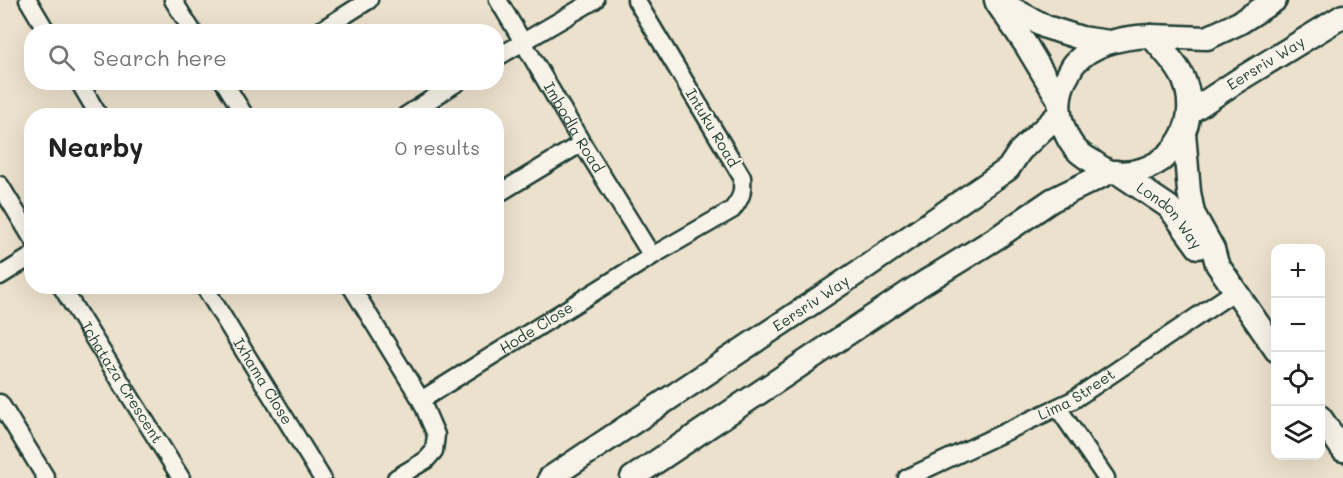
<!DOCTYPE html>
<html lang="en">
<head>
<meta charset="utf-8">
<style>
  :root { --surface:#fff; --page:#f2f2f2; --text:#222; --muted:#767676; --line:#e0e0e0 }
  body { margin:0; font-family:Mali,sans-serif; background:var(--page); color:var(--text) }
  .controls { position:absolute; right:18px; bottom:18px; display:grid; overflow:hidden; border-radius:12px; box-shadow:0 6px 24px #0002 }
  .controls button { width:54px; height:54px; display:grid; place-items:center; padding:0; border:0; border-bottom:2px solid var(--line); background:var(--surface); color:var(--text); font:30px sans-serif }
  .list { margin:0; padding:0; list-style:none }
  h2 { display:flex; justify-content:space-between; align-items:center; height:78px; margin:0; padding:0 24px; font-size:26px }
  h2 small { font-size:20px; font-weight:400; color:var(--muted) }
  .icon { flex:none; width:33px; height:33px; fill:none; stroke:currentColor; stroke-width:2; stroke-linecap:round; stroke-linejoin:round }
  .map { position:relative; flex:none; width:1343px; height:478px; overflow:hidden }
  .search { position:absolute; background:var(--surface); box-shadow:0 6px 24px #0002; left:24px; top:24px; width:480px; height:66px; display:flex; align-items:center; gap:15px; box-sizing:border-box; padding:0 21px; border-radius:24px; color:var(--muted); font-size:22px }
  .panel { position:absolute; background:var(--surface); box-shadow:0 6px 24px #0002; left:24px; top:108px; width:480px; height:186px; border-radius:24px }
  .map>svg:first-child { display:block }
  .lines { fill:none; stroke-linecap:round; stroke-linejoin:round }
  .street-casing { stroke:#1f3d34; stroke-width:21 }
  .secondary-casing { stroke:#1f3d34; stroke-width:27 }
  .street { stroke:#f7f3e8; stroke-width:16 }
  .secondary { stroke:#f7f3e8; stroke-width:22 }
  .labels { text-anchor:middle; stroke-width:4.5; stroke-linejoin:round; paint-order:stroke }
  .street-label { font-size:15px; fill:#1f3d34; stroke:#f7f3e8 }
</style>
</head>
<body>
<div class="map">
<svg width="1343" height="478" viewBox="0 0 1343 478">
  <rect width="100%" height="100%" fill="#ece1cc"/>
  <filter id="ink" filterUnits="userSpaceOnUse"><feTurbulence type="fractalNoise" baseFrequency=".0167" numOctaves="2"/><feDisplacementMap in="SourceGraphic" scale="12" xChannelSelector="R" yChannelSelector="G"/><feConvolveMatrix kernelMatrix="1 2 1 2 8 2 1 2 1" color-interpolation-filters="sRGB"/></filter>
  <g filter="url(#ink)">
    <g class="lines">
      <defs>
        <g id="street">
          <path d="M28 0 47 32"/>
          <path d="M173 0 193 32"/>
          <path id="s1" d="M498 0 523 42 582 143 652 256"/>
          <path d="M318 32 369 0"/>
          <path d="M496 58 595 0"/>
          <path d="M79 82 99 116"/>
          <path d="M224 82 245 116"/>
          <path d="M405 116 458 82"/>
          <path d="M0 185 32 238"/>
          <path d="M496 195 582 143"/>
          <path d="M0 276 32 256"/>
          <path id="s2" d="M61 286 181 478"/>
          <path id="s3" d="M204 286 322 478"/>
          <path d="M351 286 421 400 436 435 434 451 426 460 396 478"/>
          <path id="s4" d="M421 400 652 256 732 210C742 197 743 193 742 177L636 0"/>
          <path d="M0 403 46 478"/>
          <path d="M1058 408 1106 478"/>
          <path id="s5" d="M907 478 1073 400 1235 291"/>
        </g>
        <g id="secondary">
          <path d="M996 0 1046 27 1081 38 1109 42"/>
          <path d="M997 3 1026 45 1059 100"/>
          <path d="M1151 36C1162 50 1177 63 1184 80 1204 129 1164 179 1112 172 1105 171 1098 165 1092 161 1075 152 1068 142 1062 123 1057 107 1059 89 1068 75 1070 71 1072 66 1075 63 1094 42 1124 37 1151 36Z"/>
          <path d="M1151 36 1207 38 1239 23 1275 0"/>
          <path id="s6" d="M1190 112 1237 81 1343 16"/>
          <path d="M1184 133 1189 192 1193 213 1213 249 1217 264 1276 350"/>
          <path id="s7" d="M1117 172 1169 207 1198 247"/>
          <path d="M1320 417 1343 450"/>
          <path id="s8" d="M550 478 863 269 1008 169 1020 151 1059 114"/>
          <path d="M632 478 917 287 998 237 1052 200 1110 172"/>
        </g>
      </defs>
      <!-- street casing -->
      <use href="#street" class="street-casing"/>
      <!-- secondary casing -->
      <use href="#secondary" class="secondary-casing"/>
      <!-- street -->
      <use href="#street" class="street"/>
      <!-- secondary -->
      <use href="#secondary" class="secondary"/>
    </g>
  </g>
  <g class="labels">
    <!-- street labels -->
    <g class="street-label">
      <text dy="5" stroke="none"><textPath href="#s6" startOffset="90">Eersriv Way</textPath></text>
      <text dy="5" stroke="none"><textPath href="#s1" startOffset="148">Imbodla Road</textPath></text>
      <text transform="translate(712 128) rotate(59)" y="5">Intuku Road</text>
      <text dy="5" stroke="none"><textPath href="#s7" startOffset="69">London Way</textPath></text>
      <text dy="5" stroke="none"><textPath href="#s8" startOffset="314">Eersriv Way</textPath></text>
      <text dy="5" stroke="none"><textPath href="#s4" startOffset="136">Hode Close</textPath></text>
      <text dy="5" stroke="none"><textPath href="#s2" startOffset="114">Ichataza Crescent</textPath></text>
      <text dy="5" stroke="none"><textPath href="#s3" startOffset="112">Ixhama Close</textPath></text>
      <text dy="5" stroke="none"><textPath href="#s5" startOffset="189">Lima Street</textPath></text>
    </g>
  </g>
</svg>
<div class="controls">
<button>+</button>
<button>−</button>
<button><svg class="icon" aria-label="locate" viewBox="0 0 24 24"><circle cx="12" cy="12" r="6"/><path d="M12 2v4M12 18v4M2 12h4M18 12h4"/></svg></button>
<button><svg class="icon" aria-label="layers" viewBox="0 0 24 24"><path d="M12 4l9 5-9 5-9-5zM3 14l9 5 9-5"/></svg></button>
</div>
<div class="search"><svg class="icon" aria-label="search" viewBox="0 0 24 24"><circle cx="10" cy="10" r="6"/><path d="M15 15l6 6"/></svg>Search here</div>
<section class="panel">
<h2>Nearby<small>0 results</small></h2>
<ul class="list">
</ul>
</section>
</div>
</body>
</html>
